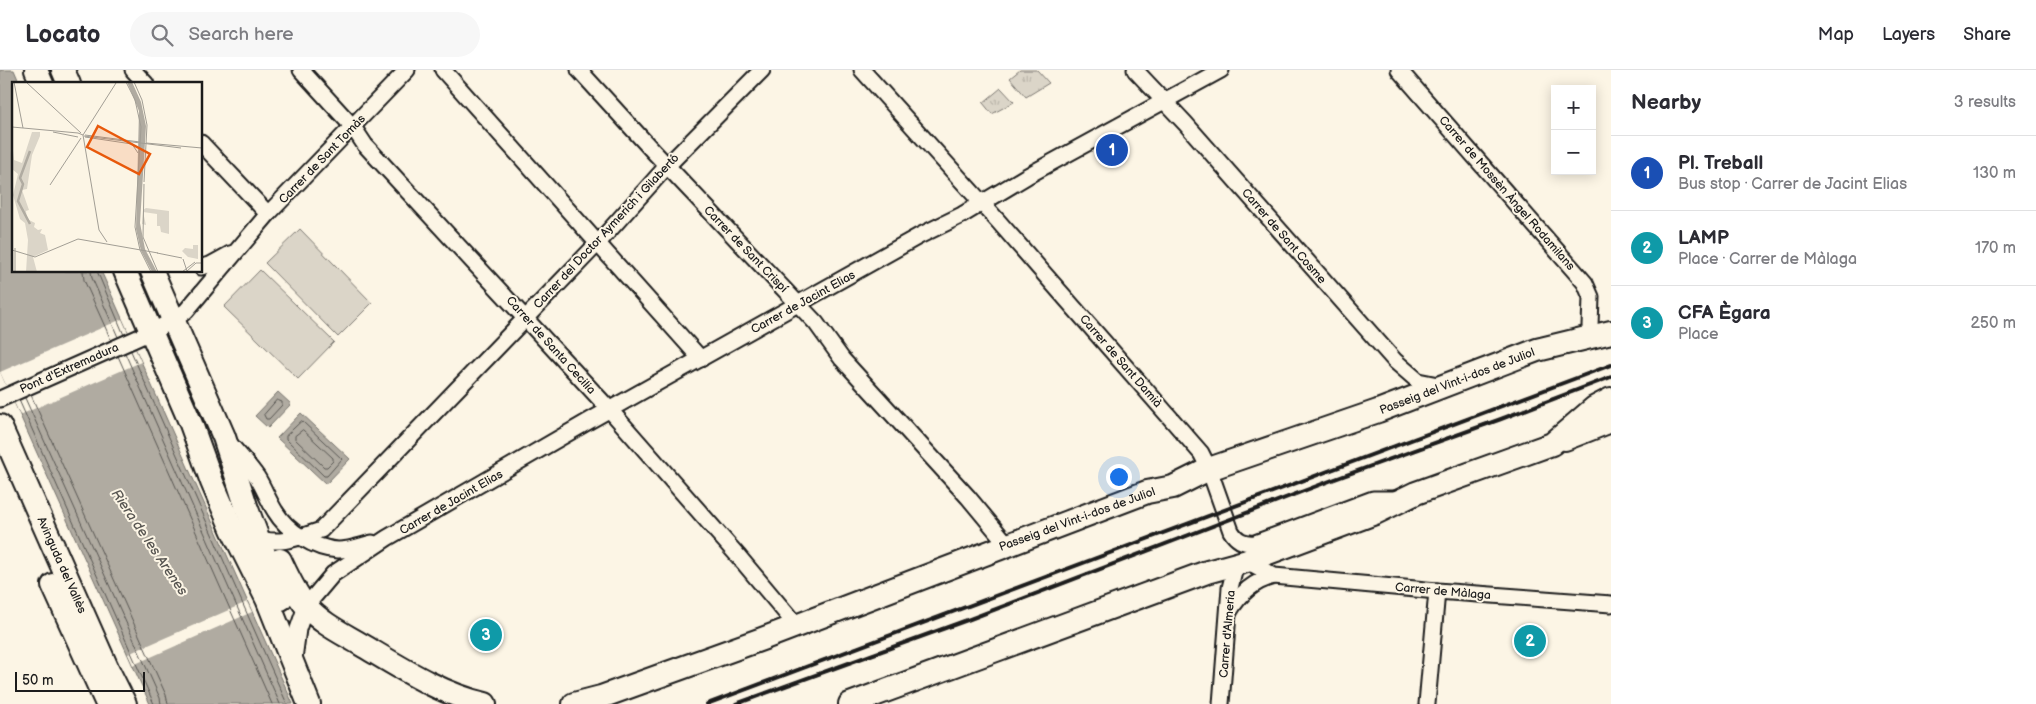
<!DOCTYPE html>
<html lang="en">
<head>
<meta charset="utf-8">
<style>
  :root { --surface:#fff; --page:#f7f7f7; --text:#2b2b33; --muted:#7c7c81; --line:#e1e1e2; --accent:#d93025 }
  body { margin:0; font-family:"Balsamiq Sans",sans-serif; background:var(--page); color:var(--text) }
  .controls { position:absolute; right:15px; top:15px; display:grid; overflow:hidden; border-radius:0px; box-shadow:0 2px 12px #0003 }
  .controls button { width:45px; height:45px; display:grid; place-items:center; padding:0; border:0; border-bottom:1px solid var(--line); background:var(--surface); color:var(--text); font:25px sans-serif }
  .scale { position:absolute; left:15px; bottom:12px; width:130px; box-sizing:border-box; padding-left:5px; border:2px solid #1c1c1c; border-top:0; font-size:14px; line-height:18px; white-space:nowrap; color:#1c1c1c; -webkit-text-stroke:4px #fcf5e5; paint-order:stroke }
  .you { position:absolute; left:1118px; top:406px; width:18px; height:18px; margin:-12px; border:4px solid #fff; border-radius:50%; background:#1a73e8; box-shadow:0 0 0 8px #1a73e833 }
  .badge { display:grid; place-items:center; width:32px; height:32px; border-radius:50%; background:var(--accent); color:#fff; font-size:16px; font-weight:700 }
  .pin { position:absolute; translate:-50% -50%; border:2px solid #fff; box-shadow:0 1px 5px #0006 }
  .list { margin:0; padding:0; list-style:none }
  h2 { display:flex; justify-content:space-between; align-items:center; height:65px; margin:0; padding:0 20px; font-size:21px }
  h2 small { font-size:16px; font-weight:400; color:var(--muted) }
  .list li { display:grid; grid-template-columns:32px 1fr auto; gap:15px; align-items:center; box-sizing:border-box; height:75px; padding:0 20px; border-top:1px solid var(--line) }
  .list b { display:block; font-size:19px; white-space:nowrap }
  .list p { margin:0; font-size:16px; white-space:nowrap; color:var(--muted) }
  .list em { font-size:16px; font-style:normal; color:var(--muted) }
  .icon { flex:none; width:28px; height:28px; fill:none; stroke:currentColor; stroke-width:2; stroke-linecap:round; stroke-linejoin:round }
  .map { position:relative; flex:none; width:1611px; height:634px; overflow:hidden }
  header { display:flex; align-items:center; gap:30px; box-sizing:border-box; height:70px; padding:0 25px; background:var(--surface); border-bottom:1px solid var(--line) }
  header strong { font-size:24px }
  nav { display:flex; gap:28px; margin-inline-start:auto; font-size:18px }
  .search { width:350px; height:45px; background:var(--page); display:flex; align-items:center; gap:12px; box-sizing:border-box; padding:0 18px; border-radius:28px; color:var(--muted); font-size:19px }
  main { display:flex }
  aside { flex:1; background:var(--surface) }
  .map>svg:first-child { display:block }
  .grass { fill:url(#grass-tufts); stroke:#7c7872 }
  .pitch { fill:#dbd5c8; stroke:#7c7872 }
  .water { fill:#b0aba1; stroke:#75726c }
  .pier { fill:#fcf5e5 }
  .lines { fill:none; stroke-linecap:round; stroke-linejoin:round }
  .shore { stroke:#575551; stroke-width:1 }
  .street-casing { stroke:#1c1c1c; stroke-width:19 }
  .secondary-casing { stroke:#1c1c1c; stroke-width:26 }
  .street { stroke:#fcf5e5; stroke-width:15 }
  .secondary { stroke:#fcf5e5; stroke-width:22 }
  .rail { stroke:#1c1c1c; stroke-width:4 }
  .labels { text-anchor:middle; stroke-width:4; stroke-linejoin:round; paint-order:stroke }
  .street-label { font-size:12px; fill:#1c1c1c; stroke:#fcf5e5 }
  .water-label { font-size:14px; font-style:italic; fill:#575551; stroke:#fcf5e5 }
  .inset-river { fill:none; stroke:#b0aba1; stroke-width:2.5 }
  .inset-road { fill:none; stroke:#a29e95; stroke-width:1 }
  .view { fill:#e8590c; fill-opacity:0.15; stroke:#e8590c; stroke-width:2.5 }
  .inset-edge { fill:none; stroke:#1c1c1c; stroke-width:2.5 }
</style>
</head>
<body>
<header>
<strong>Locato</strong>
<div class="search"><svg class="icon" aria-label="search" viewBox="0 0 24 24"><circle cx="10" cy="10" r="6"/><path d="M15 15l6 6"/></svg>Search here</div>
<nav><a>Map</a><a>Layers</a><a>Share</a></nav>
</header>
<main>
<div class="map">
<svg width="1611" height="634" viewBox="0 0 1611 634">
  <defs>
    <pattern id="grass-tufts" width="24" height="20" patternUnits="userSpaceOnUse" patternTransform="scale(1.25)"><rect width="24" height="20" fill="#dbd5c8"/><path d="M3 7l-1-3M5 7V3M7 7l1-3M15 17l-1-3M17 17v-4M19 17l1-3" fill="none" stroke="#bbb6ab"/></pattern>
  </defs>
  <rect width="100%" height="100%" fill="#fcf5e5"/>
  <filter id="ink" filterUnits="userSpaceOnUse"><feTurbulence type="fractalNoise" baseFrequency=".02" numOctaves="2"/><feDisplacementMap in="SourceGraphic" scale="10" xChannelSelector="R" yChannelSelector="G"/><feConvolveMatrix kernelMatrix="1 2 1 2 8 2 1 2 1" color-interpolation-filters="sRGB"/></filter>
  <g filter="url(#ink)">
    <!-- grass -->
    <g class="grass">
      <path d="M1020 0H1037L1049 13 1026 27 1010 8Z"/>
      <path d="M1001 18 1014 32 992 44 983 33Z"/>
    </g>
    <!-- pitch -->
    <g class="pitch">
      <path d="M300 159 372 233 338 267 265 193Z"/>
      <path d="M260 200 334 272 298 309 224 237Z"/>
    </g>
    <!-- water -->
    <g class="water">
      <path d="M0 0H14L20 14H14V201H101L293 634H150L0 301Z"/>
      <path d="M278 322 291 334 268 358 255 346Z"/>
      <path d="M301 343 350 389 326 414 277 368Z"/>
    </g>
    <!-- pier -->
    <g class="pier">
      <path d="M122 249 141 292 20 345 0 302Z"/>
      <path d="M247 532 252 542 133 595 128 584Z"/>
    </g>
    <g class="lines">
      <!-- shore -->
      <g class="shore">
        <path d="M83 201 84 210 111 270"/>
        <path d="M91 201 92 208 118 267"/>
        <path d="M97 201 124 265"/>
        <path d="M131 281 287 634"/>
        <path d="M125 283 280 634"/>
        <path d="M118 286 272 634"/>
        <path d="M31 325 166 625 168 634"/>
        <path d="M25 328 160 628 161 634"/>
        <path d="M19 330 154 634"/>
        <path d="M277 330 282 332V335L269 349H266L264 345Z"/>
        <path d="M302 351 342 389 327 406H324L286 369V366Z"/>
        <path d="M303 360 333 388V391L327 397H324L295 369V366Z"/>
      </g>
      <defs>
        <g id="street">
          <path d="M133 0 146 14"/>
          <path d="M301 0 353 57 365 75 610 340 739 487 796 555"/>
          <path d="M443 0 701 289"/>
          <path d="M579 0 653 81 816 253 842 289 968 427 1007 474"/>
          <path d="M862 0 998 151 1201 383 1209 399 1231 461C1237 471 1244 474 1255 473L1373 429H1398"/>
          <path d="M1135 0 1185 53 1395 291 1418 311 1443 316"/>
          <path d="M1399 0 1585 213 1591 227 1590 256"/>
          <path d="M201 73 268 144"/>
          <path d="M201 197 210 195 230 184"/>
          <path d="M0 329 151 262 174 250 186 241 268 144 407 0"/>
          <path d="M230 374C239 385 249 395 257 407 264 418 268 430 275 441 287 461 314 479 338 480 350 480 360 476 372 473"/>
          <path d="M253 466C276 477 298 468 321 460L598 173 667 96 762 0"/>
          <path d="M1247 491 1274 506 1437 521 1611 534"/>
          <path d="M1229 542C1240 523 1254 511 1274 506"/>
          <path d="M294 589 298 559 306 536 333 504 387 468 589 351 919 166 962 145 1027 106 1221 0"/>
          <path d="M1221 634 1230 518 1236 494"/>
          <path d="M1427 634 1437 521"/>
        </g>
        <g id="secondary">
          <path d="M36 0 42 14"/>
          <path d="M63 0 69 14"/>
          <path d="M125 201 191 354 212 412 232 459 267 529 309 634"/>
          <path d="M152 201 224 367 247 439 281 529"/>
          <path d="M0 356 108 600 125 634"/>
          <path d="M1565 369 1611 351"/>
          <path d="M280 490C287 505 295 523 306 536 322 554 342 563 362 575 401 598 441 624 485 634"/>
          <path d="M53 515 107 634"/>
          <path d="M574 634 601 627 762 569 1147 422 1173 417 1209 399 1378 341 1537 280 1611 262"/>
          <path d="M850 634 1207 502 1247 491 1375 443 1416 423 1552 374 1594 338 1611 329"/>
        </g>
      </defs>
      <!-- street casing -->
      <use href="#street" class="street-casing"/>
      <!-- secondary casing -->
      <use href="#secondary" class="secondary-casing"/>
      <!-- street -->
      <use href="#street" class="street"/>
      <!-- secondary -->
      <use href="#secondary" class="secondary"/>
      <!-- rail -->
      <g class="rail">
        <path d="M707 634 1611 295"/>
        <path d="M736 634 970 549 1335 409 1501 349 1611 307"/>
      </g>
    </g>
  </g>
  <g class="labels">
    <!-- street labels -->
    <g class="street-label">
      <text transform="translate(322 89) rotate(-46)" y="4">Carrer de Sant Tomàs</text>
      <text transform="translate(1507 123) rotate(49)" y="4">Carrer de Mossèn Àngel Rodamilans</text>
      <text transform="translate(606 161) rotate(-47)" y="4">Carrer del Doctor Aymerich i Gilabertó</text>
      <text transform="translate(1284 166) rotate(49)" y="4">Carrer de Sant Cosme</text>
      <text transform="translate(746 179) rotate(46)" y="4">Carrer de Sant Crispí</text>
      <text transform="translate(803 232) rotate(-29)" y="4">Carrer de Jacint Elias</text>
      <text transform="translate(551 275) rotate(48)" y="4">Carrer de Santa Cecilia</text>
      <text transform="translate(1121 291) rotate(49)" y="4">Carrer de Sant Damià</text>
      <text transform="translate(69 298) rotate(-24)" y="4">Pont d'Extremadura</text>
      <text transform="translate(1457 311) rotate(-21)" y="4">Passeig del Vint-i-dos de Juliol</text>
      <text transform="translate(451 432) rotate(-30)" y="4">Carrer de Jacint Elias</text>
      <text transform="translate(1077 449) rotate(-20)" y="4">Passeig del Vint-i-dos de Juliol</text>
      <text transform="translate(62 495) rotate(66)" y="4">Avinguda del Vallès</text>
      <text transform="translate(1443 521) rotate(5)" y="4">Carrer de Màlaga</text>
      <text transform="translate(1227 564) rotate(-85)" y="4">Carrer d'Almeria</text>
    </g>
    <!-- water labels -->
    <g class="water-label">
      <text transform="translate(150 472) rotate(56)" y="5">Riera de les Arenes</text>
    </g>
  </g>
  <!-- overview -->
  <g transform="translate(12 12)">
    <rect width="190" height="190" fill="#fcf5e5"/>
    <path d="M20 50H28V54L20 73 15 107 10 108 17 128 14 129 15 137 23 141 22 145 26 148 30 147 28 151 33 153 36 168 21 175 25 190H14L16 158 13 141 8 137 1 113 6 92 0 87V59L2 78 10 81ZM134 126 157 129V152L149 150 148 144H151H145V132L131 130 134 143 130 142 131 128Z" fill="#dbd5c8"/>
    <path d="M181 163H186V177L176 175 170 169 173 166 181 167Z" fill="#dbd5c8"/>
    <path d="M115 0H120L129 20 134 44 128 141 133 167 145 190H140L129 169 124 147 127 29Z" fill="#b0aba1"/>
    <path class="inset-river" d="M18 142 6 119 11 102 8 96 18 69"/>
    <path class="inset-road" d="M2 0 11 46M14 0 69 51M114 0 123 18 129 45 123 145 128 168 139 190M122 0 130 18 135 43 132 100M0 45 66 51M41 50 66 55M66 51 71 53 87 148 95 160M71 53 104 1M73 53 128 60M72 54 169 66M73 55 120 62 126 71M134 61 190 66M132 102 131 155 146 190M38 103 69 56M0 168 23 175 66 157 146 171M145 171 170 176M171 177 175 189 184 181H190M3 190V166M170 190 183 180"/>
    <path class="view" d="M86 44 138 72 127 92 75 65Z"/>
    <rect width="190" height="190" class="inset-edge"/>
  </g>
</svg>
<div class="controls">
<button>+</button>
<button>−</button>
</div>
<div class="scale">50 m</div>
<div class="you"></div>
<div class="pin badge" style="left:1112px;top:80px;background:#1a4fb4">1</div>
<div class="pin badge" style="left:1530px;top:571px;background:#0f9aa8">2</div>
<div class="pin badge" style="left:486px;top:565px;background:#0f9aa8">3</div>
</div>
<aside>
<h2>Nearby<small>3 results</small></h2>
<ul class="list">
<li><span class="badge" style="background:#1a4fb4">1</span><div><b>Pl. Treball</b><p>Bus stop · Carrer de Jacint Elias</p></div><em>130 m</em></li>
<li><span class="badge" style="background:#0f9aa8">2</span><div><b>LAMP</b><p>Place · Carrer de Màlaga</p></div><em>170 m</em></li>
<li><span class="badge" style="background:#0f9aa8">3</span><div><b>CFA Ègara</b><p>Place</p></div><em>250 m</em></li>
</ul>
</aside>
</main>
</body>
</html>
